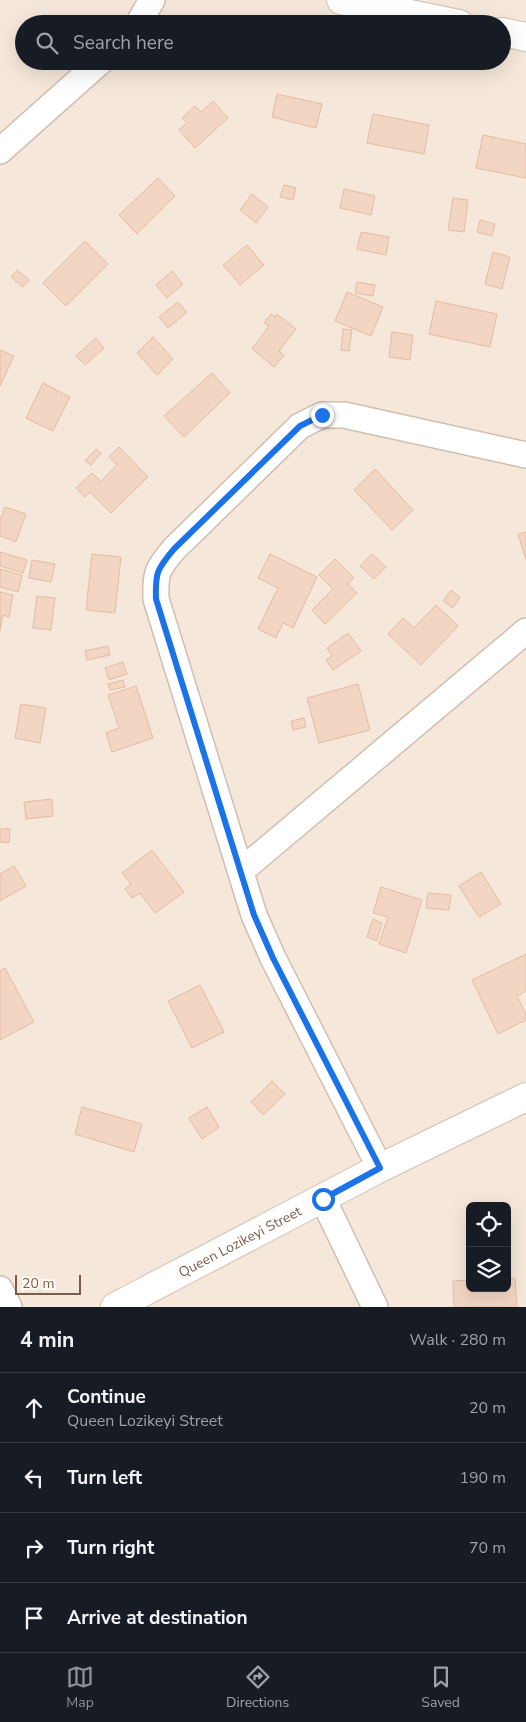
<!DOCTYPE html>
<html lang="en">
<head>
<meta charset="utf-8">
<style>
  :root { --surface:#171b24; --page:#242831; --text:#f1f3f6; --muted:#9ea1a6; --line:#363941; --accent:#8c9099 }
  body { margin:0; font-family:"Nunito Sans",sans-serif; background:var(--page); color:var(--text) }
  .controls { position:absolute; right:15px; bottom:15px; display:grid; overflow:hidden; border-radius:8px; box-shadow:0 5px 20px #0002 }
  .controls button { width:45px; height:45px; display:grid; place-items:center; padding:0; border:0; border-bottom:1px solid var(--line); background:var(--surface); color:var(--text); font:25px sans-serif }
  .scale { position:absolute; left:15px; bottom:12px; width:66px; box-sizing:border-box; padding-left:5px; border:2px solid #7a5c4d; border-top:0; font-size:14px; line-height:18px; white-space:nowrap; color:#7a5c4d; -webkit-text-stroke:4px #fffaf3; paint-order:stroke }
  .stop { position:absolute; width:15px; height:15px; margin:-11px; border:4px solid #1a73e8; border-radius:50%; background:#fff }
  .stop.end { background:#1a73e8; border-color:#fff; box-shadow:0 1px 5px #0008 }
  .list { margin:0; padding:0; list-style:none }
  h2 { display:flex; justify-content:space-between; align-items:center; height:65px; margin:0; padding:0 20px; font-size:21px }
  h2 small { font-size:16px; font-weight:400; color:var(--muted) }
  .list li { display:grid; grid-template-columns:32px 1fr auto; gap:15px; align-items:center; box-sizing:border-box; height:70px; padding:0 20px; border-top:1px solid var(--line) }
  .list b { display:block; font-size:19px; white-space:nowrap }
  .list p { margin:0; font-size:16px; white-space:nowrap; color:var(--muted) }
  .list em { font-size:16px; font-style:normal; color:var(--muted) }
  .icon { flex:none; width:28px; height:28px; fill:none; stroke:currentColor; stroke-width:2; stroke-linecap:round; stroke-linejoin:round }
  .map { position:relative; flex:none; width:526px; height:1307px; overflow:hidden }
  .search { position:absolute; background:var(--surface); box-shadow:0 5px 20px #0002; left:15px; right:15px; top:15px; height:55px; display:flex; align-items:center; gap:12px; box-sizing:border-box; padding:0 18px; border-radius:28px; color:var(--muted); font-size:19px }
  .sheet { height:345px; background:var(--surface) }
  nav { display:flex; justify-content:space-around; align-items:center; box-sizing:border-box; height:70px; border-top:1px solid var(--line); background:var(--surface); font-size:14px; color:var(--muted) }
  nav a { display:grid; justify-items:center; gap:2px }
  nav .on { color:var(--accent) }
  .map>svg:first-child { display:block }
  .residential { fill:#f5e8da; fill-rule:evenodd }
  .building { fill:#f3d5c3; stroke:#e6bba3 }
  .lines { fill:none; stroke-linecap:round; stroke-linejoin:round }
  .minor-casing { stroke:#d1beb0; stroke-width:28 }
  .tertiary-casing { stroke:#d1beb0; stroke-width:30 }
  .secondary-casing { stroke:#d6c0b0; stroke-width:30 }
  .minor { stroke:#fff; stroke-width:25 }
  .tertiary { stroke:#fff; stroke-width:28 }
  .secondary { stroke:#fff; stroke-width:28 }
  .route { stroke:#1a73e8; stroke-width:6 }
  .labels { text-anchor:middle; stroke-width:4; stroke-linejoin:round; paint-order:stroke }
  .street-label { font-size:14px; fill:#7a5c4d; stroke:#fffaf3 }
</style>
</head>
<body>
<div class="map">
<svg width="526" height="1307" viewBox="0 0 526 1307">
  <rect width="100%" height="100%" fill="#fdf6ec"/>
  <!-- residential -->
  <path class="residential" d="M0 0H526V1307H0ZM24 24H502V61H24ZM470 1206H507V1288H470Z"/>
  <!-- building -->
  <g class="building">
    <path d="M277 94 322 104 316 128 272 117Z"/>
    <path d="M213 101 228 118 195 148 179 130 187 123 182 118 195 106 201 112Z"/>
    <path d="M373 114 429 125 424 154 367 143Z"/>
    <path d="M483 135 526 144V178L476 168Z"/>
    <path d="M158 178 175 196 137 234 119 215Z"/>
    <path d="M284 185 296 188 293 200 280 197Z"/>
    <path d="M344 189 375 196 371 215 340 208Z"/>
    <path d="M252 194 268 207 256 223 240 210Z"/>
    <path d="M453 198 468 200 464 232 448 230Z"/>
    <path d="M480 220 495 224 492 236 477 232Z"/>
    <path d="M361 232 389 237 386 255 357 249Z"/>
    <path d="M85 241 108 264 66 306 43 283Z"/>
    <path d="M247 245 264 265 240 285 223 265Z"/>
    <path d="M493 252 510 257 502 289 485 284Z"/>
    <path d="M17 270 29 280 23 287 11 277Z"/>
    <path d="M172 271 183 284 167 298 156 285Z"/>
    <path d="M357 282 375 285 373 296 355 293Z"/>
    <path d="M347 292 383 307 371 336 335 321Z"/>
    <path d="M436 301 497 314 490 347 429 334Z"/>
    <path d="M178 302 187 312 168 328 159 317Z"/>
    <path d="M271 314 275 317 277 314 296 329 279 351 284 355 274 367 252 349 269 326 264 323Z"/>
    <path d="M343 329 352 330 349 351 341 350Z"/>
    <path d="M392 332 413 335 410 360 389 357Z"/>
    <path d="M153 337 173 359 157 375 137 353Z"/>
    <path d="M96 338 104 348 85 365 76 356Z"/>
    <path d="M0 350 14 356 0 386Z"/>
    <path d="M212 373 230 393 184 437 164 416Z"/>
    <path d="M43 383 70 397 53 431 26 418Z"/>
    <path d="M119 447 148 477 111 513 90 492 85 497 76 488 92 473 101 481 117 465 109 457Z"/>
    <path d="M96 449 101 453 91 465 85 461Z"/>
    <path d="M375 469 413 510 392 530 354 490Z"/>
    <path d="M5 507 26 514 16 542 0 536V520Z"/>
    <path d="M526 532V560L518 534Z"/>
    <path d="M0 552 27 560 23 573 0 566Z"/>
    <path d="M92 554 121 557 115 613 86 610Z"/>
    <path d="M270 554 317 577 293 628 283 623 276 638 258 629 278 588 258 578Z"/>
    <path d="M372 554 386 567 374 579 360 566Z"/>
    <path d="M335 559 354 578 348 584 357 593 325 624 312 610 333 589 319 575Z"/>
    <path d="M32 560 55 564 51 582 29 578Z"/>
    <path d="M0 569 22 575 18 592 0 587Z"/>
    <path d="M451 590 460 597 453 608 443 601Z"/>
    <path d="M0 592 13 595 9 617 3 615 0 631Z"/>
    <path d="M37 596 55 598 51 630 33 628Z"/>
    <path d="M436 605 458 626 421 665 388 634 403 618 414 628Z"/>
    <path d="M348 633 361 651 333 670 326 660 332 656 327 648Z"/>
    <path d="M108 646 110 655 87 660 85 651Z"/>
    <path d="M123 662 127 674 109 680 105 668Z"/>
    <path d="M123 680 125 687 110 690 108 684Z"/>
    <path d="M358 684 370 730 319 743 307 698Z"/>
    <path d="M136 686 153 738 112 752 106 733 119 728 108 695Z"/>
    <path d="M21 704 46 708 40 743 15 738Z"/>
    <path d="M304 718 306 727 293 730 291 721Z"/>
    <path d="M52 799 53 816 26 819 24 802Z"/>
    <path d="M0 829H10L9 843 0 842Z"/>
    <path d="M152 850 184 892 155 913 140 893 132 898 125 889 131 884 122 873Z"/>
    <path d="M14 866 26 886 0 901V874Z"/>
    <path d="M481 872 501 904 479 917 459 886Z"/>
    <path d="M381 887 422 900 406 953 379 944 388 917 373 913Z"/>
    <path d="M428 893 451 895 449 910 426 908Z"/>
    <path d="M373 919 382 923 377 941 367 937Z"/>
    <path d="M526 954V991L517 996 526 1014V1020L498 1034 472 980Z"/>
    <path d="M5 968 34 1022 0 1040V971Z"/>
    <path d="M200 985 224 1032 192 1048 168 1001Z"/>
    <path d="M272 1081 285 1094 263 1115 251 1102Z"/>
    <path d="M82 1107 142 1124 134 1152 75 1134Z"/>
    <path d="M207 1107 219 1127 202 1139 189 1118Z"/>
    <path d="M507 1278H515L517 1307H454L453 1281 470 1280V1288H507Z"/>
  </g>
  <g class="lines">
    <defs>
      <g id="minor">
        <path d="M138 24 152 0"/>
        <path d="M0 151 101 61"/>
        <path d="M241 871 526 631"/>
        <path d="M380 1168 273 958 254 915 156 599C155 573 157 569 174 549L300 426 322 415H344L526 455"/>
        <path d="M323 1199 375 1307"/>
        <path d="M0 1289 9 1307"/>
      </g>
      <g id="tertiary">
        <path d="M341 0 459 24"/>
        <path d="M502 32 526 37"/>
      </g>
      <g id="secondary">
        <path id="s1" d="M115 1307 380 1168 526 1097"/>
      </g>
    </defs>
    <!-- minor casing -->
    <use href="#minor" class="minor-casing"/>
    <!-- tertiary casing -->
    <use href="#tertiary" class="tertiary-casing"/>
    <!-- secondary casing -->
    <use href="#secondary" class="secondary-casing"/>
    <!-- minor -->
    <use href="#minor" class="minor"/>
    <!-- tertiary -->
    <use href="#tertiary" class="tertiary"/>
    <!-- secondary -->
    <use href="#secondary" class="secondary"/>
  </g>
  <g class="lines">
    <!-- route -->
    <path class="route" d="M322 415 300 426 174 549C157 569 155 573 156 599L254 915 273 958 380 1168 323 1199"/>
  </g>
  <g class="labels">
    <!-- street labels -->
    <g class="street-label">
      <text dy="5" stroke="none"><textPath href="#s1" startOffset="141">Queen Lozikeyi Street</textPath></text>
    </g>
  </g>
</svg>
<div class="controls">
<button><svg class="icon" aria-label="locate" viewBox="0 0 24 24"><circle cx="12" cy="12" r="6"/><path d="M12 2v4M12 18v4M2 12h4M18 12h4"/></svg></button>
<button><svg class="icon" aria-label="layers" viewBox="0 0 24 24"><path d="M12 4l9 5-9 5-9-5zM3 14l9 5 9-5"/></svg></button>
</div>
<div class="scale">20 m</div>
<div class="stop" style="left:323px;top:1199px"></div>
<div class="stop end" style="left:322px;top:415px"></div>
<div class="search"><svg class="icon" aria-label="search" viewBox="0 0 24 24"><circle cx="10" cy="10" r="6"/><path d="M15 15l6 6"/></svg>Search here</div>
</div>
<section class="sheet">
<h2>4 min<small>Walk · 280 m</small></h2>
<ul class="list">
<li><svg class="icon" aria-label="ahead" viewBox="0 0 24 24"><path d="M12 20V5M6 11l6-6 6 6"/></svg><div><b>Continue</b><p>Queen Lozikeyi Street</p></div><em>20 m</em></li>
<li><svg class="icon" aria-label="left" viewBox="0 0 24 24"><path d="M17 20v-9H6M10 6l-5 5 5 5"/></svg><div><b>Turn left</b></div><em>190 m</em></li>
<li><svg class="icon" aria-label="right" viewBox="0 0 24 24"><path d="M7 20v-9h11M14 6l5 5-5 5"/></svg><div><b>Turn right</b></div><em>70 m</em></li>
<li><svg class="icon" aria-label="arrive" viewBox="0 0 24 24"><path d="M6 21V4h12l-3 4 3 4H6"/></svg><div><b>Arrive at destination</b></div></li>
</ul>
</section>
<nav>
<a class="on"><svg class="icon" aria-label="map" viewBox="0 0 24 24"><path d="M3 6l6-2 6 2 6-2v14l-6 2-6-2-6 2zM9 4v14M15 6v14"/></svg>Map</a>
<a><svg class="icon" aria-label="directions" viewBox="0 0 24 24"><path d="M12 3l9 9-9 9-9-9zM9 14v-3h6M13 9l2 2-2 2"/></svg>Directions</a>
<a><svg class="icon" aria-label="saved" viewBox="0 0 24 24"><path d="M7 4h10v16l-5-4-5 4z"/></svg>Saved</a>
</nav>
</body>
</html>
